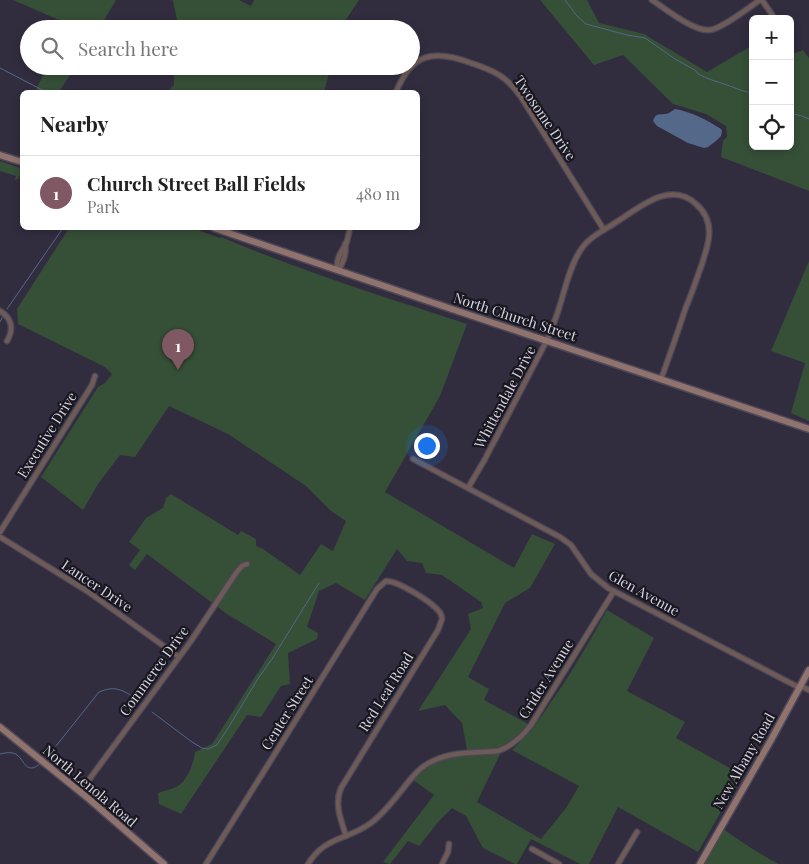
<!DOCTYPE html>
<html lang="en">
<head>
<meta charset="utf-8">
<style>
  :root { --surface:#fff; --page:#f2f2f2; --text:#222; --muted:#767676; --line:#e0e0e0; --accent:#7f5863 }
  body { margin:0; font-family:"Playfair Display",serif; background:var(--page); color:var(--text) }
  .controls { position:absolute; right:15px; top:15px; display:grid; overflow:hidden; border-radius:8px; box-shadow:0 2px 8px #0003 }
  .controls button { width:45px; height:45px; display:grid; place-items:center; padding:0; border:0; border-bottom:1px solid var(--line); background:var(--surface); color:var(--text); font:25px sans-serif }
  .you { position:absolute; left:426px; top:445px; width:18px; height:18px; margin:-12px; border:4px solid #fff; border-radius:50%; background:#1a73e8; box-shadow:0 0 0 8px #1a73e833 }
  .badge { display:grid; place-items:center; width:32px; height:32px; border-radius:50%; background:var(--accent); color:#fff; font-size:16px; font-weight:700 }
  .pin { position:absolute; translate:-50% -41px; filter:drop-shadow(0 1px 2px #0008) }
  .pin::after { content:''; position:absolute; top:26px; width:18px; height:15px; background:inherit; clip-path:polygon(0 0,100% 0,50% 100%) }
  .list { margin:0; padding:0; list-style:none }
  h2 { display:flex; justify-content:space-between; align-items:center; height:65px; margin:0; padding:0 20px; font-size:21px }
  h2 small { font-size:16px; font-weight:400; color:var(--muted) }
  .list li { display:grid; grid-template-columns:32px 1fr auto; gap:15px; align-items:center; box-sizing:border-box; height:75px; padding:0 20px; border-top:1px solid var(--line) }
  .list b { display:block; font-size:19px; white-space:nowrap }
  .list p { margin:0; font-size:16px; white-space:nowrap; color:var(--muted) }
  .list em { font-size:16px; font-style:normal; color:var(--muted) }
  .icon { flex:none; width:28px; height:28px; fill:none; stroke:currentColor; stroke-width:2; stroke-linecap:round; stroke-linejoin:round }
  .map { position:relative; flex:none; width:809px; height:864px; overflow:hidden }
  .search { position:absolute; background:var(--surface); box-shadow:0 2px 8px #0003; left:20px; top:20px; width:400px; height:55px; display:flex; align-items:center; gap:12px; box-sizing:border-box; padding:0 18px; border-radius:28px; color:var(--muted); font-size:19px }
  .panel { position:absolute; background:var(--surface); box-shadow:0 2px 8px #0003; left:20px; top:90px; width:400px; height:140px; border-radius:8px }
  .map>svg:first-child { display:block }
  .green { fill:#364f37 }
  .water { fill:#546889 }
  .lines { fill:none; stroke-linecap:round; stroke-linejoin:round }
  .stream { stroke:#546889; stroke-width:1 }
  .minor-casing { stroke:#4c4859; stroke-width:7 }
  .secondary-casing { stroke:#4c4859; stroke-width:9 }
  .minor { stroke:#6e5b57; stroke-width:4.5 }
  .secondary { stroke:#91736d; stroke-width:6 }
  .labels { text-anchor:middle; stroke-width:4.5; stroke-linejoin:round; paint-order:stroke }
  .street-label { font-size:14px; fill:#d7d5e1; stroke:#19171f }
</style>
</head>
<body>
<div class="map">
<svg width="809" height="864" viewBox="0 0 809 864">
  <rect width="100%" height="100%" fill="#312d3f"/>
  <!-- green -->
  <g class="green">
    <path d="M13 0H116L99 29H68V24Z"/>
    <path d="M171 0H239L251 6 254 0H359L341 27 340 29H179L173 1Z"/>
    <path d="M540 0H587L599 23 644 34 707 72 753 45V146H790V55L803 50 809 58V191L721 157 723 141 727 137 726 126 706 114 673 104 623 55 594 65Z"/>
    <path d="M48 66H76L60 90 61 92H35L45 71Z"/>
    <path d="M174 66H331L324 92H168L174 84Z"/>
    <path d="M0 161 20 168 21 171 18 179 15 180 16 176 0 171Z"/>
    <path d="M69 228H192L220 238 221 237C301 271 385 297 467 324L440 396 385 492 514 568 532 534 555 544 530 588 505 603 468 677 489 689 484 700 530 725 509 746 503 748 477 802 541 839 566 808 579 786 512 750C529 734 540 719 553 699 573 671 590 640 607 610L654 638 627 691 685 722 676 738 744 776 723 808 698 852 618 807 589 864H580L531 839 517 864H515L483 848 466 816 452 808 439 821 419 846 408 841 390 864 383 862 434 795 412 779 443 757 468 755 462 723 445 705 418 711 471 629 468 614 483 608 481 602 442 575 426 573 422 563 407 561 397 549 365 600 336 583 319 591 307 627 318 633 317 639 288 653 290 684 281 686 261 717 247 715 181 814 159 804 158 793C163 791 169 790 174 788 187 783 193 765 195 752L212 744 276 644 227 614 147 554 135 570 129 565 140 550 129 542 146 518 163 508 166 498 171 494 238 535 241 531 256 539V546L263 549 300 575 321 544 333 551 346 521 331 511 306 486 228 434 169 406 135 457 120 455 98 484 83 510 41 477 98 387 105 383 112 374 105 367 18 324 17 309Z"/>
    <path d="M809 261V421L791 413 805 363 771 351Z"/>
    <path d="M720 827 751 848 778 864H700Z"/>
  </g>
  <!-- water -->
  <path class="water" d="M675 109C692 112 707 120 721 129L722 131 721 136 716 141 708 147 704 148 688 143 657 126 653 121C656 111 662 116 669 113 671 112 673 110 675 109Z"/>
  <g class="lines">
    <!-- stream -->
    <g class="stream">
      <path d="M565 0 577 16 586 24 627 35 645 38 675 59 695 70 698 74 709 79 727 85 746 92H753"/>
      <path d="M0 68 46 92"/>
      <path d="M790 113 802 116 809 119"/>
      <path d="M7 309 63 228"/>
      <path d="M0 322 3 316"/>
      <path d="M152 712 192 742 202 748 208 749 217 745 230 725 259 677 272 659 319 583"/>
      <path d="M56 746 99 692C116 685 122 690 137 699"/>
      <path d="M0 754C5 753 12 751 17 755 25 761 26 775 40 764"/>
    </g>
    <defs>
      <g id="minor">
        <path d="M652 0C666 9 694 32 710 30 723 28 748 8 760 0"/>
        <path d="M762 0 775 19"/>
        <path d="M396 92C412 53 433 49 471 63 495 71 506 76 521 97L604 230"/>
        <path d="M338 270C335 260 341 252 346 244 348 239 349 232 350 228"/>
        <path d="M338 270C343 264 347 253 345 244"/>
        <path d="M0 311C12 318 14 329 7 341"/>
        <path d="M413 459 560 537 571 545 591 574 608 588 800 688"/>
        <path d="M468 488 485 459 547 340C551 330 556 319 559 308 565 290 569 268 580 251 588 237 605 230 618 221 640 207 671 180 696 204 704 211 709 221 709 231 710 242 705 253 702 264 697 278 692 293 686 307 678 331 670 355 661 379"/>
        <path d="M0 532 92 385 95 376"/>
        <path d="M0 537 87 591 179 657"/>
        <path d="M801 686 809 690"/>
        <path d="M80 792 191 641 236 573 242 566 247 564"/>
        <path d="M532 849 559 864"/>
        <path d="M206 864 281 744 377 589 386 581C398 581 428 600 437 609 440 612 442 615 442 619L438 630 341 788C334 804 341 820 346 836"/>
        <path d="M308 864C325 836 348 840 371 823 384 813 395 799 405 786 413 776 421 766 433 761 453 751 477 753 498 751 512 746 522 737 531 725L614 591"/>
        <path d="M442 864 448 852 449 844"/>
        <path d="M618 864 637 832"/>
      </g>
      <g id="secondary">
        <path d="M0 155 22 162"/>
        <path d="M214 228 425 300 809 429"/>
        <path d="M0 727 89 799 164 864"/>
        <path d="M700 864 771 740 809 670"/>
      </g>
    </defs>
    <!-- minor casing -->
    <use href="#minor" class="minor-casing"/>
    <!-- secondary casing -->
    <use href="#secondary" class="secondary-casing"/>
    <!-- minor -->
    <use href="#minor" class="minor"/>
    <!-- secondary -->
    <use href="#secondary" class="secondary"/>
  </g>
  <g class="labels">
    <!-- street labels -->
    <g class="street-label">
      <text transform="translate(545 118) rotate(56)" y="5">Twosome Drive</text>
      <text transform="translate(515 317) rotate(18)" y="5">North Church Street</text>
      <text transform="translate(505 397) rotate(-62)" y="5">Whittendale Drive</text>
      <text transform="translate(47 435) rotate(-58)" y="5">Executive Drive</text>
      <text transform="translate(97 586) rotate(34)" y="5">Lancer Drive</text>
      <text transform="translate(644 593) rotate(29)" y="5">Glen Avenue</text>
      <text transform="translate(154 671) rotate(-54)" y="5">Commerce Drive</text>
      <text transform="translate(546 679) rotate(-58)" y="5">Crider Avenue</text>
      <text transform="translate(386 692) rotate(-58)" y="5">Red Leaf Road</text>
      <text transform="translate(287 713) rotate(-58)" y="5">Center Street</text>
      <text transform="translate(744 761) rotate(-60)" y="5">New Albany Road</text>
      <text transform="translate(90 786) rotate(40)" y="5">North Lenola Road</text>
    </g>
  </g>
</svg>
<div class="controls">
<button>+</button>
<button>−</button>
<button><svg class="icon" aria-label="locate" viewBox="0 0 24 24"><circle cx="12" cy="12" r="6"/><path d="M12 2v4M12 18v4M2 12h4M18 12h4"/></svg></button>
</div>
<div class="you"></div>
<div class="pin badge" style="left:178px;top:370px">1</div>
<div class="search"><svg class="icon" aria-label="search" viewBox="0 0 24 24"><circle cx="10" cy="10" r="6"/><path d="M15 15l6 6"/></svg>Search here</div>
<section class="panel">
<h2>Nearby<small></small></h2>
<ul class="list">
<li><span class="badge">1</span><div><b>Church Street Ball Fields</b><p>Park</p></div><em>480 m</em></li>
</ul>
</section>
</div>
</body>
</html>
